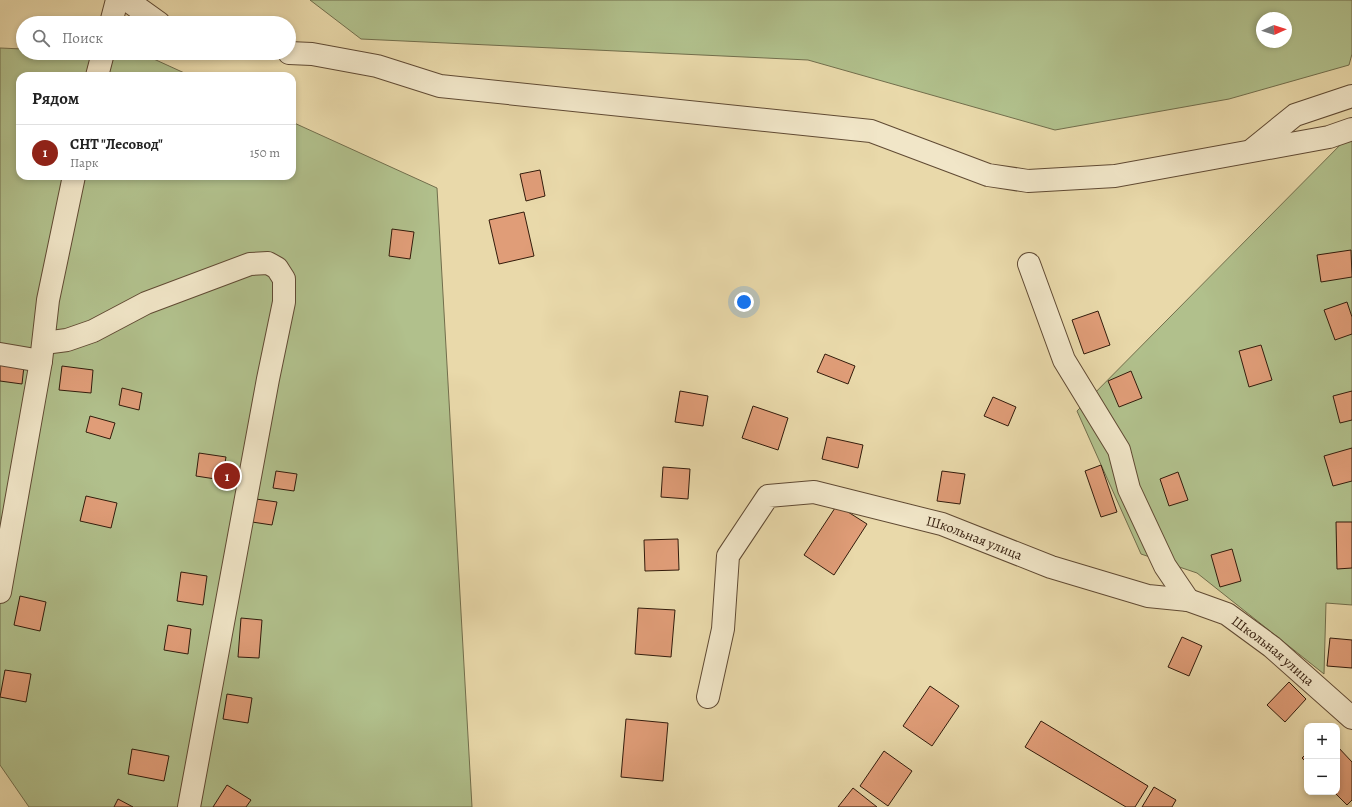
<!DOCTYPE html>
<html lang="ru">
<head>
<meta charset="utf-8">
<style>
  :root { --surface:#fff; --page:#f2f2f2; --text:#222; --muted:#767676; --line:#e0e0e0; --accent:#8f2418 }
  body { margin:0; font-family:Alegreya,serif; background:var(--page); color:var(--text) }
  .controls { position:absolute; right:12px; bottom:12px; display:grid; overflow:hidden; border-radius:8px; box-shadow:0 2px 6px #0003 }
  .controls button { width:36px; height:36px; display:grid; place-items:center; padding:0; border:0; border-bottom:1px solid var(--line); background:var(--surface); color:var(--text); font:20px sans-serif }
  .compass { position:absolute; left:1256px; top:12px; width:36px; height:36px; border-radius:50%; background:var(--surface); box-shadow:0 2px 6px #0003; rotate:87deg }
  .you { position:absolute; left:744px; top:302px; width:14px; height:14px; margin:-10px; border:3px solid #fff; border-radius:50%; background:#1a73e8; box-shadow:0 0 0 6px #1a73e833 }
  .badge { display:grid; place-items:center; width:26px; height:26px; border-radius:50%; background:var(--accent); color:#fff; font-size:13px; font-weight:700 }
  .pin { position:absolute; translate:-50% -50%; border:2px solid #fff; box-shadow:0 1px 4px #0006 }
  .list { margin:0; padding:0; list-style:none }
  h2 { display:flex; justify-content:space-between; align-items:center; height:52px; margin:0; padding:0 16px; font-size:17px }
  h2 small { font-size:13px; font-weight:400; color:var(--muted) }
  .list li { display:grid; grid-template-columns:26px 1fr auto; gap:12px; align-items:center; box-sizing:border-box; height:56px; padding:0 16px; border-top:1px solid var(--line) }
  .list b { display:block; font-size:15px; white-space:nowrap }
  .list p { margin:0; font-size:13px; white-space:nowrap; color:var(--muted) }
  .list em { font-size:13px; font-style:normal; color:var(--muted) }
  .icon { flex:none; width:22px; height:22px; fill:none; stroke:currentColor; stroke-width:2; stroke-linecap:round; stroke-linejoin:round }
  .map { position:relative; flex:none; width:1352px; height:807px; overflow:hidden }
  .search { position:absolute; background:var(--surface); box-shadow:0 2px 6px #0003; left:16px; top:16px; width:280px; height:44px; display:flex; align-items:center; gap:10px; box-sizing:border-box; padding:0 14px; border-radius:22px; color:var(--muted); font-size:15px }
  .panel { position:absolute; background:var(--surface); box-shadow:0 2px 6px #0003; left:16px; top:72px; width:280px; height:108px; border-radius:12px }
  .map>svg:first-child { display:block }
  .green { fill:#b1c08c; stroke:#726e4c; fill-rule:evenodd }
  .building { fill:#e09d78; stroke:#321b0b }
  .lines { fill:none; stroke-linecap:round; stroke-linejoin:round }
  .street-casing { stroke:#604a33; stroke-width:24 }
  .street { stroke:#f1e6c8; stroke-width:22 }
  .labels { text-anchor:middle; stroke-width:3.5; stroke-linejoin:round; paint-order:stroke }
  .street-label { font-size:14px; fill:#321b0b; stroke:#f1e6c8 }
</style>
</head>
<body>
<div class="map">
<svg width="1352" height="807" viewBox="0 0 1352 807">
  <rect width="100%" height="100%" fill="#e9d9aa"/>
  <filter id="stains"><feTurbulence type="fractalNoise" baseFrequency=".005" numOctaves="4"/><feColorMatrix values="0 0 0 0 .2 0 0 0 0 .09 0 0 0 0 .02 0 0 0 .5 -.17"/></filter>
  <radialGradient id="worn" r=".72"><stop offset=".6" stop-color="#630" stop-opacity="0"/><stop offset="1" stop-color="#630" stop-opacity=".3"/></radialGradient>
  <!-- green -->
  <g class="green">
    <path d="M310 0H1352V54L1349 65 1229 99 1055 130 808 60 361 39ZM1262 18H1286V42H1262Z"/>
    <path d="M0 48 23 49V53H100L145 55 191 76H20V176H292V122L437 188 472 807H29L0 765Z"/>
    <path d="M1352 133V605L1326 603 1324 674 1197 573 1141 554 1077 411Z"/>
  </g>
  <!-- building -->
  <g class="building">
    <path d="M540 170 545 196 526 201 520 174Z"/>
    <path d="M524 212 534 256 499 264 489 220Z"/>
    <path d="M392 229 414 232 410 259 389 256Z"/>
    <path d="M1351 250 1352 277 1321 282 1317 255Z"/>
    <path d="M1347 302 1352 317V334L1335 340 1324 310Z"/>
    <path d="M1098 311 1110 345 1084 354 1072 320Z"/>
    <path d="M1261 345 1272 380 1249 387 1239 351Z"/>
    <path d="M825 354 855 366 848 384 817 372Z"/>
    <path d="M0 364 24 366 22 384 0 381Z"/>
    <path d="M62 366 93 370 91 393 59 390Z"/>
    <path d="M1131 371 1142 398 1119 407 1108 381Z"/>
    <path d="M122 388 142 393 139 410 119 405Z"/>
    <path d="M680 391 708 396 703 426 675 422Z"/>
    <path d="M1352 391V420L1340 423 1333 396Z"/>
    <path d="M993 397 1016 407 1008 426 984 416Z"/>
    <path d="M753 406 788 418 778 450 742 438Z"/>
    <path d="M90 416 115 423 110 439 86 432Z"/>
    <path d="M827 437 863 445 858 468 822 459Z"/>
    <path d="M1352 448V481L1333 486 1324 456Z"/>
    <path d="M199 453 226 457 222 480 196 476Z"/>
    <path d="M1101 465 1117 512 1101 517 1085 471Z"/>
    <path d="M663 467 690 469 688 499 661 497Z"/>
    <path d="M276 471 297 474 294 491 273 488Z"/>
    <path d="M942 471 965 474 960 504 937 501Z"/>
    <path d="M1178 472 1188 500 1169 506 1160 479Z"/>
    <path d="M86 496 117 503 111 528 80 521Z"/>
    <path d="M256 499 277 502 272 525 252 522Z"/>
    <path d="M837 505 867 524 834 575 804 555Z"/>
    <path d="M1336 522H1352V568L1337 569Z"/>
    <path d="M678 539 679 570 645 571 644 540Z"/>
    <path d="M1232 549 1241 581 1220 587 1211 555Z"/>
    <path d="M181 572 207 576 203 605 177 601Z"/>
    <path d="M20 596 46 602 40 631 14 625Z"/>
    <path d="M638 608 675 610 671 657 635 654Z"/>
    <path d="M241 618 262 620 259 658 238 657Z"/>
    <path d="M168 625 191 629 188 654 164 650Z"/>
    <path d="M1182 637 1202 646 1189 676 1168 667Z"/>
    <path d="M1330 638 1352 640V668L1327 666Z"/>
    <path d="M5 670 31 674 26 702 0 697Z"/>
    <path d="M1289 682 1306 699 1285 722 1267 705Z"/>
    <path d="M930 686 959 706 932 746 903 726Z"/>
    <path d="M227 694 252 698 248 723 223 719Z"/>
    <path d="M626 719 668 723 663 781 621 777Z"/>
    <path d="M1041 721 1148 786 1135 807H1126L1025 747Z"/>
    <path d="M1337 746 1352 762V800L1347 805 1334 792H1337Z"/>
    <path d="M132 749 169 756 164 781 128 774Z"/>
    <path d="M884 751 912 771 888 806 860 786Z"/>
    <path d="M1307 753V763L1302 758Z"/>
    <path d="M227 785 251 800 246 807H213Z"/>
    <path d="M1154 787 1176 800 1172 807H1142Z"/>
    <path d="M853 788 877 807H838Z"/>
    <path d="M118 799 133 807H114Z"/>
  </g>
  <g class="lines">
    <defs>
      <g id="street">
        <path d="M127 0 159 23"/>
        <path d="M111 23 117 0"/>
        <path d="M289 53 312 54 377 66 440 86 871 131 988 175 1028 181 1115 176 1329 137 1352 129"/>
        <path d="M97 76 103 53"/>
        <path d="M1253 149 1295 115 1352 96"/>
        <path d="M1029 264 1064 360 1119 450 1129 489 1165 566 1188 600"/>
        <path d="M44 343 67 340 93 331 146 303 250 264 268 263 277 268 284 279V302L268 379 189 807"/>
        <path d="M0 354 41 361"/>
        <path d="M0 592 41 361 48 300 74 176"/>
        <path id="s1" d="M708 697 723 629 728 556 768 496 814 492 942 524 1051 567 1148 596 1188 600 1227 614 1272 647 1352 718"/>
      </g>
    </defs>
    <!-- street casing -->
    <use href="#street" class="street-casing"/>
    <!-- street -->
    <use href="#street" class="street"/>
  </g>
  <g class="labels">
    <!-- street labels -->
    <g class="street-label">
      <text dy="5" stroke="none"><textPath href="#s1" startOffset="428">Школьная улица</textPath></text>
      <text dy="5" stroke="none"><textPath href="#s1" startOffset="752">Школьная улица</textPath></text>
    </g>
  </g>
  <rect width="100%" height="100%" filter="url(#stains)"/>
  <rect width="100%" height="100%" fill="url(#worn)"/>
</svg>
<div class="controls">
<button>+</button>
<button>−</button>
</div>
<svg class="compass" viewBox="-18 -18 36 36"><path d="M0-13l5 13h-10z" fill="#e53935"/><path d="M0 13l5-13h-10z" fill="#767676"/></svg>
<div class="you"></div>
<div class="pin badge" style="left:227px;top:476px">1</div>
<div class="search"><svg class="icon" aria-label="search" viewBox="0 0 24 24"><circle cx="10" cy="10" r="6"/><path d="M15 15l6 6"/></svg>Поиск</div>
<section class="panel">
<h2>Рядом<small></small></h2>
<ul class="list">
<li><span class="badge">1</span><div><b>СНТ &quot;Лесовод&quot;</b><p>Парк</p></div><em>150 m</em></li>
</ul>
</section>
</div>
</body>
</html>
